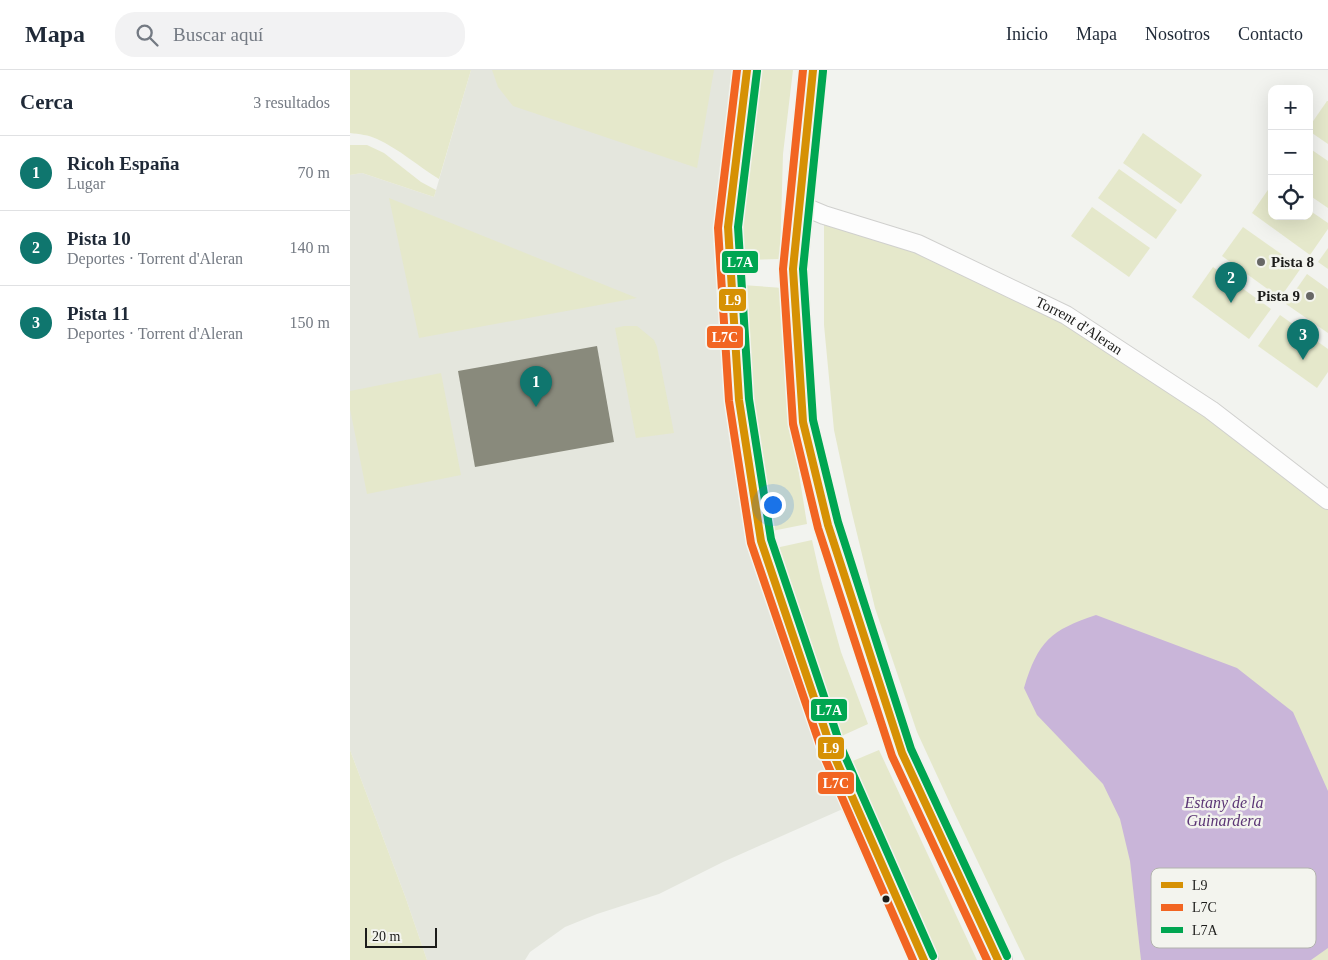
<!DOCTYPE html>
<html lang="es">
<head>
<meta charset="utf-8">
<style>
  :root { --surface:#fff; --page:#f2f2f3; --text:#1f2937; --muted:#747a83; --line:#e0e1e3; --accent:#0f766e }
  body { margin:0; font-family:"Times New Roman",serif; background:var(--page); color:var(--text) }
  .controls { position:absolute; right:15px; top:15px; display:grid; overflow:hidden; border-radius:10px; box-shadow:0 5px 20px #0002 }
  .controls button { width:45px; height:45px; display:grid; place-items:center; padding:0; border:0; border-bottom:1px solid var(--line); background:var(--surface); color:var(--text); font:25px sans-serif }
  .scale { position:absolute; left:15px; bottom:12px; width:72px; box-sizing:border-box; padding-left:5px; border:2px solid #1c1c1a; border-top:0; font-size:14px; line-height:18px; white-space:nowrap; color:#1c1c1a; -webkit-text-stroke:4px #f3f4ee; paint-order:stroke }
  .you { position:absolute; left:422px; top:434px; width:18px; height:18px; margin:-12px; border:4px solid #fff; border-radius:50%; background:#1a73e8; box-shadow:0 0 0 8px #1a73e833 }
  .badge { display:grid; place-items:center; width:32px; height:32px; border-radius:50%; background:var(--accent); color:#fff; font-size:16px; font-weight:700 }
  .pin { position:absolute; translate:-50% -41px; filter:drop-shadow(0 1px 2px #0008) }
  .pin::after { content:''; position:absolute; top:26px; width:18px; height:15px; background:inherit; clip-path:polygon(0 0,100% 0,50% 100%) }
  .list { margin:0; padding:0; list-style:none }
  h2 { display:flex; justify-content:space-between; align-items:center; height:65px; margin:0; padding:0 20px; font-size:21px }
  h2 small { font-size:16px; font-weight:400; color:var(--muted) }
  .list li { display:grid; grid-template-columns:32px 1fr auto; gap:15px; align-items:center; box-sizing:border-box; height:75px; padding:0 20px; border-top:1px solid var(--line) }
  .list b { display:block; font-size:19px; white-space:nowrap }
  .list p { margin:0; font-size:16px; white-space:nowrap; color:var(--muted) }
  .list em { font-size:16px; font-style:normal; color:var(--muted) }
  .icon { flex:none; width:28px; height:28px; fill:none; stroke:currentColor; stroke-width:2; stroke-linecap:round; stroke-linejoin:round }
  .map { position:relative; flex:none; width:978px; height:890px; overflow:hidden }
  header { display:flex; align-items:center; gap:30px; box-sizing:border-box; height:70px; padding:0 25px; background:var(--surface); border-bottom:1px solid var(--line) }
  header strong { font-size:24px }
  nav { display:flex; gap:28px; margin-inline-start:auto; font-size:18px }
  .search { width:350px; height:45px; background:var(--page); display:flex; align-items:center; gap:12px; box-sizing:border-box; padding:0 18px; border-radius:20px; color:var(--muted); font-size:19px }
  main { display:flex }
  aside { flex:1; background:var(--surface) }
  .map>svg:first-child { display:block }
  .built { fill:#e4e6dd }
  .green { fill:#e5e8cb }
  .water { fill:#c9b5d9 }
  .building { fill:#898a7c }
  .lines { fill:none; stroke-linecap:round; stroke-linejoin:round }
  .pedestrian-casing { stroke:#d0d0ce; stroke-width:20 }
  .tertiary-casing { stroke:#d0d0ce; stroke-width:30 }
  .pedestrian { stroke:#fdfdfd; stroke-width:18 }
  .tertiary { stroke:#fdfdfd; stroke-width:28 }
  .bus-1-casing { stroke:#f3f4ee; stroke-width:11 }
  .bus-2-casing { stroke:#f3f4ee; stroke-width:11 }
  .bus-3-casing { stroke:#f3f4ee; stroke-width:11 }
  .bus-1 { stroke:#d69104; stroke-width:8 }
  .bus-2 { stroke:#f26522; stroke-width:8 }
  .bus-3 { stroke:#00a651; stroke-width:8 }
  .poi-dot { fill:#676765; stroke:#f3f4ee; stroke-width:2 }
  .bus-dot { fill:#1c1c1a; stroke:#f3f4ee; stroke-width:2 }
  .labels { text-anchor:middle; stroke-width:5; stroke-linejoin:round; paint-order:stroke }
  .poi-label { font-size:15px; font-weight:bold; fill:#1c1c1a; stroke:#f3f4ee; text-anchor:start }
  .street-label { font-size:15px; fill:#1c1c1a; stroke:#f3f4ee }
  .water-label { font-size:16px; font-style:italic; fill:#5b3575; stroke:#f3f4ee }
  .key { fill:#f3f4ee; stroke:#b2b3ae; stroke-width:1 }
  .key-label { font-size:14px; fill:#1c1c1a }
  .line-badge { stroke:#f3f4ee; stroke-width:2 }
  .badge-label { font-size:14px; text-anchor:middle; font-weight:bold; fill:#fff }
</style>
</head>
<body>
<header>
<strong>Mapa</strong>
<div class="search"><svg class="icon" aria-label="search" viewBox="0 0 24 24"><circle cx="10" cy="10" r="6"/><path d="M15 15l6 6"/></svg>Buscar aquí</div>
<nav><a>Inicio</a><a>Mapa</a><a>Nosotros</a><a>Contacto</a></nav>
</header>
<main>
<aside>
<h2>Cerca<small>3 resultados</small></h2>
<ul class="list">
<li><span class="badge">1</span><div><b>Ricoh España</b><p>Lugar</p></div><em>70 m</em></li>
<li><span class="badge">2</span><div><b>Pista 10</b><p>Deportes · Torrent d'Aleran</p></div><em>140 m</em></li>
<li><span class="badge">3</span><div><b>Pista 11</b><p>Deportes · Torrent d'Aleran</p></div><em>150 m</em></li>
</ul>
</aside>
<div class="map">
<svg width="978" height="890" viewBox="0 0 978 890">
  <rect width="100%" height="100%" fill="#f2f3ef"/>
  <!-- built -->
  <path class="built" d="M121 0H397L378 157 411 471 504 734 373 792 309 824 247 844 215 857 180 882 175 890H77L55 826 0 680V105L12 103 84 127Z"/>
  <!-- green -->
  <g class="green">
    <path d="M0 0H121L89 109C68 96 49 79 27 69 19 65 9 64 0 63Z"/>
    <path d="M142 0H364L347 98 163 36 148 17Z"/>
    <path d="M407 0H443L433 84 430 189 390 190 391 125Z"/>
    <path d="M977 31H978V74L959 61V57Z"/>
    <path d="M793 63 852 105 831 134 773 93Z"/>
    <path d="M0 75H17L34 83 71 112 86 120 84 127 12 103 0 105Z"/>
    <path d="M959 78 978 91V138L959 125Z"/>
    <path d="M769 99 827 140 806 169 748 128Z"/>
    <path d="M922 114V146H959V140L978 153V159L960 185 902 143Z"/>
    <path d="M39 128 287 228 69 268Z"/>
    <path d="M742 137 800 178 779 207 721 166Z"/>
    <path d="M474 145 568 174 716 245 978 430V890H675L603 740 567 662 525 538 501 439 484 360 474 255Z"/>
    <path d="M893 157 951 198 930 228 872 186Z"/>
    <path d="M978 178V199L968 192Z"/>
    <path d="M863 197 921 239 899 269 842 227Z"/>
    <path d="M957 204 978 219V263L936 234Z"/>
    <path d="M392 215 433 218 443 366 457 454 417 462 407 389Z"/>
    <path d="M930 245 978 279V302L967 318 908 276Z"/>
    <path d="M274 256H287L304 270 307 277 324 363 286 368 265 258Z"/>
    <path d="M91 303 111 405 17 424 0 339V321Z"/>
    <path d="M462 470 471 510 491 582 518 654 485 669 421 479Z"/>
    <path d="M0 680 55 826 77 890H0Z"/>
    <path d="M529 680 627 890H581L498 693Z"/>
  </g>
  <!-- water -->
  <path class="water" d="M746 545 887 598 943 642 978 721V878L961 890H791L780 791 770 749 753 714 687 645 674 618C688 571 701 560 746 545Z"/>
  <!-- building -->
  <path class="building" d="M247 276 264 372 125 397 108 301Z"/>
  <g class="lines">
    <defs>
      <g id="pedestrian">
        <path id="s1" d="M450 135 474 145 568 174 716 245 861 340 978 430"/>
      </g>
      <g id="tertiary">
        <path d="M397 0 378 157 389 330 411 471 482 681 574 890"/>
        <path d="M463 0 443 199 453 352 478 455 552 683 648 890"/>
      </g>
    </defs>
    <!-- pedestrian casing -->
    <use href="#pedestrian" class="pedestrian-casing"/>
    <!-- tertiary casing -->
    <use href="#tertiary" class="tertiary-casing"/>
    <!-- pedestrian -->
    <use href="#pedestrian" class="pedestrian"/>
    <!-- tertiary -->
    <use href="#tertiary" class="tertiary"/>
    <defs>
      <g id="bus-1">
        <path d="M397 0 378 157 389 330 411 471 482 681 574 890"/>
        <path d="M463 0 443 199 453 352 478 455 552 683 648 890"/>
      </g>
      <g id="bus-2">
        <path d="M387 0 368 158 379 331 401 473 473 684 563 890"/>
        <path d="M453 0 433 199 443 354 468 458 542 686 637 890"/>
      </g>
      <g id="bus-3">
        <path d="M407 1 388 157 399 329 421 469 491 677 583 886"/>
        <path d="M473 1 453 199 463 350 488 452 561 679 657 886"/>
      </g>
    </defs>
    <!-- bus-1 casing -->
    <use href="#bus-1" class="bus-1-casing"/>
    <!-- bus-2 casing -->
    <use href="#bus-2" class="bus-2-casing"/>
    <!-- bus-3 casing -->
    <use href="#bus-3" class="bus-3-casing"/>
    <!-- bus-1 -->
    <use href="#bus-1" class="bus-1"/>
    <!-- bus-2 -->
    <use href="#bus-2" class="bus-2"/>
    <!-- bus-3 -->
    <use href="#bus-3" class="bus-3"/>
  </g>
  <!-- markers -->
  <g class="poi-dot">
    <circle cx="911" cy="192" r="5"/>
    <circle cx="960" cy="226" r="5"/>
  </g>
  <circle class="bus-dot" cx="536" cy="829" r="4.5"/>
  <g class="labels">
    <!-- poi labels -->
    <g class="poi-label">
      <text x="921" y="197">Pista 8</text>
      <text x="950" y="231" text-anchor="end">Pista 9</text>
    </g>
    <!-- street labels -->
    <g class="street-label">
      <text dy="5" stroke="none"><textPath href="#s1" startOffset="305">Torrent d'Aleran</textPath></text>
    </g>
    <!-- water labels -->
    <g class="water-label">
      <text x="874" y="738">Estany de la<tspan x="874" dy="18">Guinardera</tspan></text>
    </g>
  </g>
  <!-- legend -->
  <rect x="801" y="798" width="165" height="80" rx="8" class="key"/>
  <rect x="811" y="812" width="22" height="6" fill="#d69104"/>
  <rect x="811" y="834" width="22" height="7" fill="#f26522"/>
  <rect x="811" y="857" width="22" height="6" fill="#00a651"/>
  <g class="key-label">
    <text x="842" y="820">L9</text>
    <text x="842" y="842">L7C</text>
    <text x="842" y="865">L7A</text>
  </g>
  <g class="line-badge">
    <rect x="371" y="180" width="38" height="24" rx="5" fill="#00a651"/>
    <rect x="368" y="218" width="29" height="24" rx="5" fill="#d69104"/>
    <rect x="356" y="255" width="38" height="24" rx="5" fill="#f26522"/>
    <rect x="460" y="628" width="38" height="24" rx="5" fill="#00a651"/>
    <rect x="467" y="666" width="28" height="24" rx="5" fill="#d69104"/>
    <rect x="467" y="701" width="38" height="24" rx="5" fill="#f26522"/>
  </g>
  <g class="badge-label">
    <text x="390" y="197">L7A</text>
    <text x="383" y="235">L9</text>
    <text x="375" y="272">L7C</text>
    <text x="479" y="645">L7A</text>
    <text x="481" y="683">L9</text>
    <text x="486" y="718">L7C</text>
  </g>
</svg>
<div class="controls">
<button>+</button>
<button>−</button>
<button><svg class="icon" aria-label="locate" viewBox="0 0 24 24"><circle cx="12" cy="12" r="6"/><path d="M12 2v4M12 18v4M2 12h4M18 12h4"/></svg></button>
</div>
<div class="scale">20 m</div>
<div class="you"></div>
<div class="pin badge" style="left:186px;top:337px">1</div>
<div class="pin badge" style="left:881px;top:233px">2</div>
<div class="pin badge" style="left:953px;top:290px">3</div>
</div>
</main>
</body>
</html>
